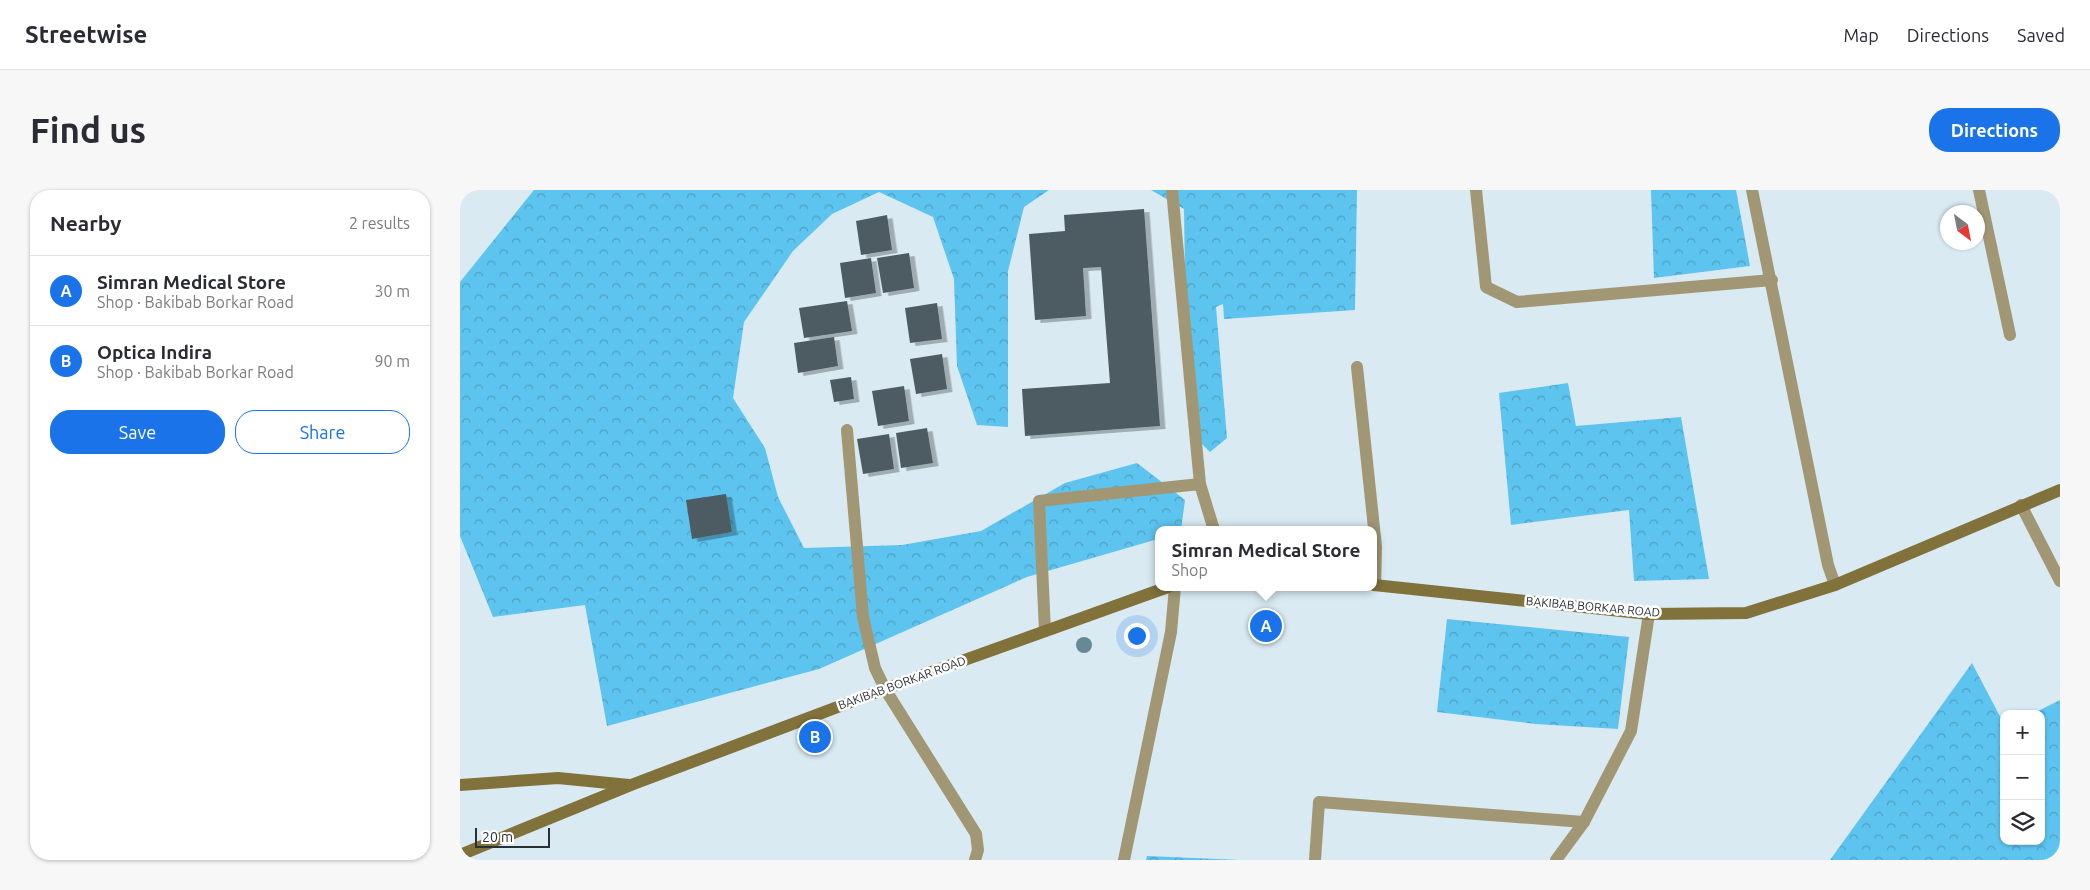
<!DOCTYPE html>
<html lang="en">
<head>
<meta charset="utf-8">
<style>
  :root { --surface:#fff; --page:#f7f7f7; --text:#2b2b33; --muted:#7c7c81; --line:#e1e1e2; --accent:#1a73e8 }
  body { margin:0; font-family:Ubuntu,sans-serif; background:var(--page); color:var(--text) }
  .controls { position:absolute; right:15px; bottom:15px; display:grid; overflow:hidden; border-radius:10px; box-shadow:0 1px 4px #0004 }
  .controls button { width:45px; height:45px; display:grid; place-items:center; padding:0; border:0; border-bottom:1px solid var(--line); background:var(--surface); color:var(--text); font:25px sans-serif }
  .compass { position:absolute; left:1480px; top:15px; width:45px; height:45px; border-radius:50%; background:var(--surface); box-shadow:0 1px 4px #0004; rotate:148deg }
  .scale { position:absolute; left:15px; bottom:12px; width:75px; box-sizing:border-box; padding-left:5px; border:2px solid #2a3134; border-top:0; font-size:14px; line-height:18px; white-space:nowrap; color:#2a3134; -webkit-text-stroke:4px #fff; paint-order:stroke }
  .you { position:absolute; left:676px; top:445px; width:18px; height:18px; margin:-12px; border:4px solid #fff; border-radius:50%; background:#1a73e8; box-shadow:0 0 0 8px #1a73e833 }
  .badge { display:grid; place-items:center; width:32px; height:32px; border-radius:50%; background:var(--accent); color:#fff; font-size:16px; font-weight:700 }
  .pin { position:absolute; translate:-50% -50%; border:2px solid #fff; box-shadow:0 1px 5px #0006 }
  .popup { position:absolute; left:695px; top:336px; width:222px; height:65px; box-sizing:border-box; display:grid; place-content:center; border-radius:10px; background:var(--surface); filter:drop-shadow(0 1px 4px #0005); font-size:16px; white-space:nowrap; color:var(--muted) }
  .popup b { font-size:19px; color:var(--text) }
  .popup::after { content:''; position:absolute; left:50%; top:100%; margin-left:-10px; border:10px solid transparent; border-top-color:var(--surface) }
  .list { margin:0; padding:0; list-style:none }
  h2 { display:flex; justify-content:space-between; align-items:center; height:65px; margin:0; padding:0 20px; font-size:21px }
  h2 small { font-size:16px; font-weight:400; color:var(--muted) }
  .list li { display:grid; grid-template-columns:32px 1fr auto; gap:15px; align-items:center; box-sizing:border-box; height:70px; padding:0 20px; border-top:1px solid var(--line) }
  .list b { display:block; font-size:19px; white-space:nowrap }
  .list p { margin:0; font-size:16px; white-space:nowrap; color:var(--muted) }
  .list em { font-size:16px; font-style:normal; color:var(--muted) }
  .actions { display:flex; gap:10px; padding:15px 20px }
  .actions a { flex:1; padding:11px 0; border:1px solid var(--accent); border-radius:20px; text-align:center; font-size:18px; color:var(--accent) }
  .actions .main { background:var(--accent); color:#fff }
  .icon { flex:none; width:28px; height:28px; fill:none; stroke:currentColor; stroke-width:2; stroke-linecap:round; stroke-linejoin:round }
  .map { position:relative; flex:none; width:1600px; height:670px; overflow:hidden; border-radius:20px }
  header { display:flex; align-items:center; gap:30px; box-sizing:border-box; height:70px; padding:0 25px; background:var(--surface); border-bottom:1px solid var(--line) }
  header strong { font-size:24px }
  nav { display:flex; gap:28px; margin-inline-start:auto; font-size:18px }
  .intro { display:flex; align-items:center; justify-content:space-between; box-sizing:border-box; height:120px; padding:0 30px }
  h1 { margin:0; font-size:35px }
  .button { padding:12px 22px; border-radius:20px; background:var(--accent); color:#fff; font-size:18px; font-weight:700 }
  main { display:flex; gap:30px; padding:0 30px }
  aside { flex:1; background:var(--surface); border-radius:20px; box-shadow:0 1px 4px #0004 }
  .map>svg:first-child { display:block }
  .forest { fill:url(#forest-crowns) }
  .building { fill:#4d5b62; filter:url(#shadow) }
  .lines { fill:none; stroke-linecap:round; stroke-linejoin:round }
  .lane { stroke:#a29774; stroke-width:12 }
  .street { stroke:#a29774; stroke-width:12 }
  .secondary { stroke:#81713a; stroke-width:12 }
  .tree { fill:#678996 }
  .labels { text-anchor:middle; stroke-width:5; stroke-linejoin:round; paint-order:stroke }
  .street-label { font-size:12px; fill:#2a3134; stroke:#fff }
</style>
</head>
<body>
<header>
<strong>Streetwise</strong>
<nav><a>Map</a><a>Directions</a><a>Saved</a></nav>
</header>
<div class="intro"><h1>Find us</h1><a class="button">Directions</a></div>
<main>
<aside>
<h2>Nearby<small>2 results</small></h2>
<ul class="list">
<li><span class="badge">A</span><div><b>Simran Medical Store</b><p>Shop · Bakibab Borkar Road</p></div><em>30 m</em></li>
<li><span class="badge">B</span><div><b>Optica Indira</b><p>Shop · Bakibab Borkar Road</p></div><em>90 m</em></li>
</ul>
<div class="actions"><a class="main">Save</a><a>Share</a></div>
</aside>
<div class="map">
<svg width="1600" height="670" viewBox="0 0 1600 670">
  <defs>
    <pattern id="forest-crowns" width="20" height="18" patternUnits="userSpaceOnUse" patternTransform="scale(1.25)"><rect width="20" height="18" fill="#5dc4ef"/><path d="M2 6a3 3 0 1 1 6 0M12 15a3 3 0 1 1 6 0" fill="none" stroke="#4da0c2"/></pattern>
    <filter id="shadow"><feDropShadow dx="5.5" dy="3" stdDeviation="0" flood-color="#0004"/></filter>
  </defs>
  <rect width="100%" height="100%" fill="#d9eaf2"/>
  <!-- forest -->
  <g class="forest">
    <path d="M74 0H589L564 17 548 81V237L517 235 497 176 494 89 473 27 419 2 372 24 333 61 284 132 273 208 305 258 318 307 344 358 442 355 521 341 605 293 677 273 725 310 721 340H698V349L567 387 359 479 147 536 125 415 33 427 0 346V92Z"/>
    <path d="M691 0H897L895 120 764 129 763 114 756 117 767 248 750 262 740 252 725 82 724 19Z"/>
    <path d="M1191 0H1276L1290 76 1194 88Z"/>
    <path d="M1108 193 1116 236 1221 227 1249 389 1174 391 1169 320 1051 335 1039 203Z"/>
    <path d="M987 429 1169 447 1158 539 1076 534 977 522Z"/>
    <path d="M1512 473 1544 534V651H1581V524H1572L1600 510V670H1370Z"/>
    <path d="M687 666 780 670H686Z"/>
  </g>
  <!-- building -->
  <g class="building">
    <path d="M684 19 700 236 565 246 562 199 650 193 641 77 623 78 626 126 575 130 569 44 605 41 604 25Z"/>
    <path d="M427 25 432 60 401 65 396 31Z"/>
    <path d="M449 63 454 98 423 103 417 68Z"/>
    <path d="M411 68 416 103 385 108 380 73Z"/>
    <path d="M387 111 392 141 344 148 339 118Z"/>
    <path d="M477 113 482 149 450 153 445 118Z"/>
    <path d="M374 147 378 176 338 183 334 153Z"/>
    <path d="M482 164 487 199 456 204 450 169Z"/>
    <path d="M391 187 394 209 374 212 370 190Z"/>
    <path d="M444 196 449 231 418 236 412 201Z"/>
    <path d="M467 238 473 273 441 278 436 243Z"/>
    <path d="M429 244 434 279 403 284 397 249Z"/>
    <path d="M266 304 272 342 232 349 226 310Z"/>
  </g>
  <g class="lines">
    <!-- lane -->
    <g class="lane">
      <path d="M712 0 740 294"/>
      <path d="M387 240 403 427 415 478 425 499"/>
      <path d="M585 441 579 311 740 294 754 340"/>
    </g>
    <!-- street -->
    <g class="street">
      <path d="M1016 0 1026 97 1057 112 1312 90"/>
      <path d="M1292 0 1368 375 1375 395"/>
      <path d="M1519 0 1550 145"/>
      <path d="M897 177 916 357 915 395"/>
      <path d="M1561 315 1600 391"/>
      <path d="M425 499 516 644 518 660 515 670"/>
      <path d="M664 670 711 442 715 397"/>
      <path d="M855 670 859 612 1124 632"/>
      <path d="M1096 670 1124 632 1171 541 1189 424"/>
    </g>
    <!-- secondary -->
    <g class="secondary">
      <path d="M914 395 1189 424 1286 423 1375 395 1600 300"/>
      <path d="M0 595 98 588 169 595"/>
      <path d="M0 665 171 595 457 487 708 397"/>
    </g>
  </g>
  <!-- trees -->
  <circle class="tree" cx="624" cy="455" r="8"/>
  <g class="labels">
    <!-- street labels -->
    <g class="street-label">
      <text transform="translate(1133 417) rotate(5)" y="4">BAKIBAB BORKAR ROAD</text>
      <text transform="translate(442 493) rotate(-20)" y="4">BAKIBAB BORKAR ROAD</text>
    </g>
  </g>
</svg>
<div class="controls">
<button>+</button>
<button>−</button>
<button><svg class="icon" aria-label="layers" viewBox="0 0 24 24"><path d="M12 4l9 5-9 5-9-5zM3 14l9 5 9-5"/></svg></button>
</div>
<svg class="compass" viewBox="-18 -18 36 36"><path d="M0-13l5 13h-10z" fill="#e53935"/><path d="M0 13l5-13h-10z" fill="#7c7c81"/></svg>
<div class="scale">20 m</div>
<div class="you"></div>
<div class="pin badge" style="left:806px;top:436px">A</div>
<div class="popup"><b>Simran Medical Store</b>Shop</div>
<div class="pin badge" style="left:355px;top:547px">B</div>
</div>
</main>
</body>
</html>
